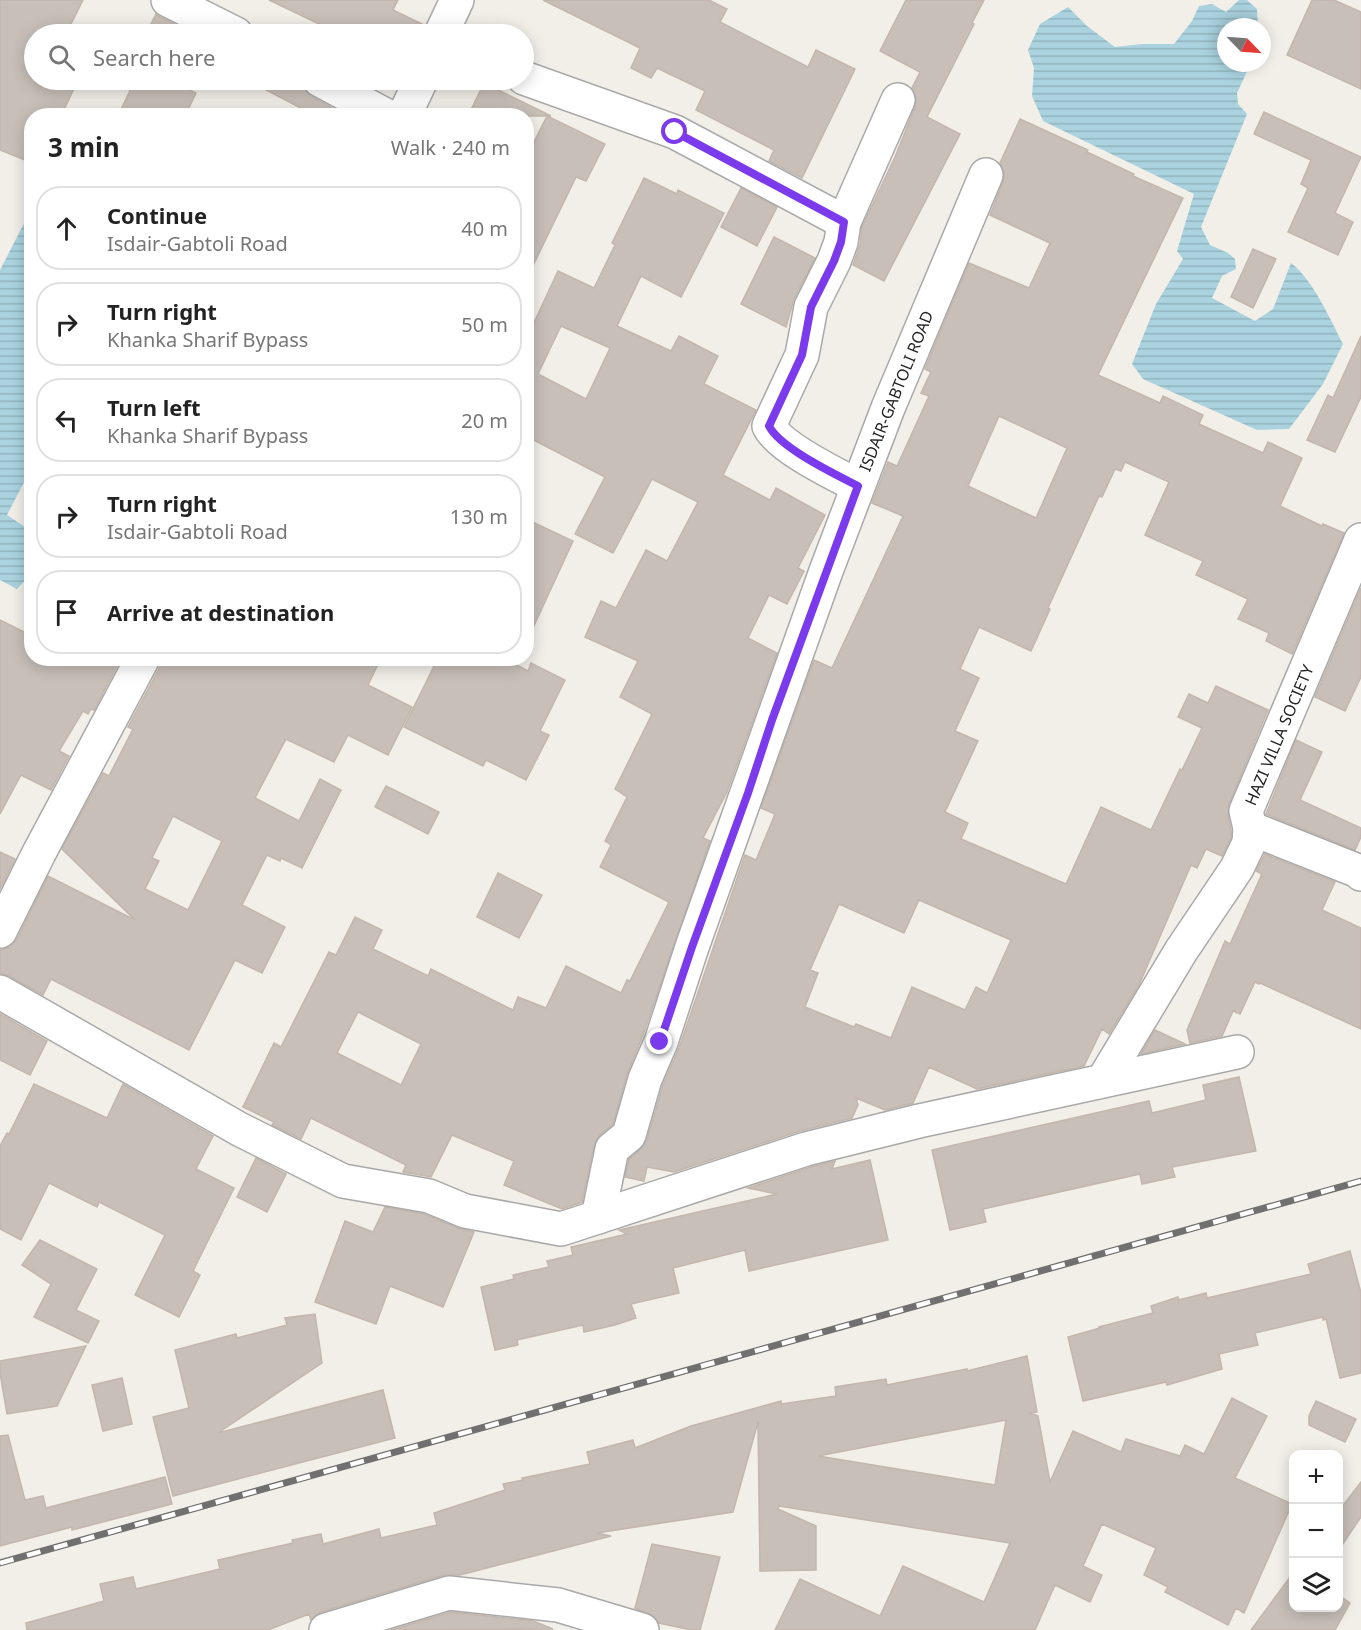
<!DOCTYPE html>
<html lang="en">
<head>
<meta charset="utf-8">
<style>
  :root { --surface:#fff; --page:#f6f6f6; --text:#222; --muted:#767676; --line:#e0e0e0 }
  body { margin:0; font-family:"Noto Sans",sans-serif; background:var(--page); color:var(--text) }
  .controls { position:absolute; right:18px; bottom:18px; display:grid; overflow:hidden; border-radius:12px; box-shadow:0 3px 15px #0003 }
  .controls button { width:54px; height:54px; display:grid; place-items:center; padding:0; border:0; border-bottom:2px solid var(--line); background:var(--surface); color:var(--text); font:30px sans-serif }
  .compass { position:absolute; left:1217px; top:18px; width:54px; height:54px; border-radius:50%; background:var(--surface); box-shadow:0 3px 15px #0003; rotate:115deg }
  .stop { position:absolute; width:18px; height:18px; margin:-14px; border:4px solid #7c3aed; border-radius:50%; background:#fff }
  .stop.end { background:#7c3aed; border-color:#fff; box-shadow:0 2px 6px #0008 }
  .list { margin:0; padding:0; list-style:none }
  h2 { display:flex; justify-content:space-between; align-items:center; height:78px; margin:0; padding:0 24px; font-size:26px }
  h2 small { font-size:20px; font-weight:400; color:var(--muted) }
  .list li { display:grid; grid-template-columns:39px 1fr auto; gap:18px; align-items:center; box-sizing:border-box; height:84px; margin:0 12px 12px; padding:0 12px; border:2px solid var(--line); border-radius:24px }
  .list b { display:block; font-size:22px; white-space:nowrap }
  .list p { margin:0; font-size:20px; white-space:nowrap; color:var(--muted) }
  .list em { font-size:20px; font-style:normal; color:var(--muted) }
  .icon { flex:none; width:33px; height:33px; fill:none; stroke:currentColor; stroke-width:2; stroke-linecap:round; stroke-linejoin:round }
  .map { position:relative; flex:none; width:1361px; height:1630px; overflow:hidden }
  .search { position:absolute; background:var(--surface); box-shadow:0 3px 15px #0003; left:24px; top:24px; width:510px; height:66px; display:flex; align-items:center; gap:15px; box-sizing:border-box; padding:0 21px; border-radius:33px; color:var(--muted); font-size:22px }
  .panel { position:absolute; background:var(--surface); box-shadow:0 3px 15px #0003; left:24px; top:108px; width:510px; height:558px; border-radius:24px }
  .map>svg:first-child { display:block }
  .water { fill:url(#water-rules) }
  .building { fill:#c7bfb8; stroke:#c4b6ab; stroke-width:1.5; fill-rule:evenodd }
  .lines { fill:none; stroke-linecap:round; stroke-linejoin:round }
  .minor-casing { stroke:#a9a9a9; stroke-width:36 }
  .minor { stroke:#fff; stroke-width:33 }
  .rail-casing { stroke:#707070; stroke-width:7 }
  .rail { stroke:#fff; stroke-width:4.5; stroke-dasharray:14; stroke-linecap:butt }
  .route { stroke:#7c3aed; stroke-width:8 }
  .labels { text-anchor:middle; stroke-width:5; stroke-linejoin:round; paint-order:stroke }
  .street-label { font-size:16px; fill:#222; stroke:#fff }
</style>
</head>
<body>
<div class="map">
<svg width="1361" height="1630" viewBox="0 0 1361 1630">
  <defs>
    <pattern id="water-rules" width="6" height="5" patternUnits="userSpaceOnUse" patternTransform="scale(1.5)"><rect width="6" height="5" fill="#aad3df"/><path d="M0 2.5h6" fill="none" stroke="#92b5bf"/></pattern>
  </defs>
  <rect width="100%" height="100%" fill="#f2efe9"/>
  <!-- water -->
  <g class="water">
    <path d="M1239 0H1247L1257 9 1258 27H1226V63H1251L1237 93 1238 104 1247 114 1201 227 1210 245 1228 253 1235 259 1236 269 1222 276 1212 298 1255 321 1273 309 1291 263C1314 281 1330 319 1343 344L1323 384 1289 429 1257 430 1143 379 1132 364 1156 304 1183 259 1177 251 1194 194 1043 121 1032 96 1034 68 1028 50 1040 24 1068 7 1087 26 1115 47 1142 44H1174L1192 21 1199 6 1212 4 1226 12Z"/>
    <path d="M31 210V469L7 515 31 531 32 573 17 589 0 580V270Z"/>
  </g>
  <!-- building -->
  <g class="building">
    <path d="M0 0H83L66 34H34V80H78L61 116H32V163L0 150Z"/>
    <path d="M269 0H398L393 10 424 25 422 34H340Z"/>
    <path d="M543 0H709L727 9 720 22 808 67 816 50 855 69 802 178 769 161 774 150 696 110 705 91 657 68 651 78 631 68 640 48Z"/>
    <path d="M906 0H984L972 23 974 24 927 117 960 134 884 281 853 265 860 245 862 227 895 157 915 107 916 97 912 88 920 72 880 51Z"/>
    <path d="M1312 0H1334L1361 12V89L1287 55Z"/>
    <path d="M156 14 160 17 195 34H146Z"/>
    <path d="M135 80H168L196 93 185 116H118Z"/>
    <path d="M247 80H301L304 89 311 96 346 116H316Z"/>
    <path d="M484 83 551 116H468Z"/>
    <path d="M1264 112 1361 157 1335 213 1353 222 1338 255 1288 232 1308 188 1301 184 1311 160 1254 134Z"/>
    <path d="M547 116 605 144 586 181 576 177 526 280V158Z"/>
    <path d="M1020 119 1088 150 1087 152 1134 174 1133 176 1183 198 1098 375 1160 403 1163 396 1203 415 1199 424 1263 453 1268 442 1302 458 1280 506 1322 526 1323 524 1344 533 1292 654 1266 641 1269 633 1238 619 1248 599 1196 575 1203 561 1145 535 1169 482 1125 462 1121 471 1115 469 1102 497 1099 496 1048 608 1050 609 1031 651 979 627 960 669 979 678 955 731 978 741 945 812 968 823 961 839 1066 884 1101 807 1151 830 1180 769 1182 770 1202 728 1178 717 1189 694 1208 703 1216 686 1268 710 1229 804 1228 815 1231 830V838L1222 856 1206 849 1197 868 1191 865 1139 985 1109 1034 1102 1029 1084 1066 977 1089 929 1067 913 1103 885 1110 856 1098 858 1105 852 1118 800 1131 674 1172 647 1167 644 1181 625 1177 629 1159 641 1149 647 1140 663 1085 679 1048 745 855 756 860 775 814 761 808 814 660 832 668 903 516 872 503 888 462 897 466 929 396 921 393 931 372 925 369 969 263 1029 288 1050 243 990 215 1003 182 1004 172 1000 163ZM999 416 1067 448 1036 518 968 486ZM919 900 1011 940 987 993 976 987 965 1010 912 987 891 1038 856 1024 854 1027 805 1007 818 973 810 970 839 904 904 933Z"/>
    <path d="M644 178 677 194 678 190 724 213 681 297 641 276 617 326 671 351 679 336 718 356 704 384 756 410 723 475 770 500 776 488 825 515 798 568 804 571 787 604 769 595 748 638 777 653 727 792 703 838 710 841 643 1035 627 1074 613 1124 600 1135 594 1145 582 1202 562 1209 504 1185 514 1161 452 1135 431 1177 403 1172 406 1165 311 1118 301 1139 272 1125 274 1122 243 1107 274 1043 281 1047 329 952 336 955 355 917 382 930 373 949 428 976 431 969 513 1010 518 997 546 1008 566 966 621 993 627 980 630 981 669 902 600 867 611 845 605 841 627 797 615 789 652 714 620 697 638 661 585 637 601 601 616 608 646 550 667 561 698 502 652 479 613 553 575 534 605 477 526 436V340L558 271 594 288 615 245 612 243ZM561 326 610 348 586 399 538 374ZM358 1012 421 1044 401 1085 337 1053Z"/>
    <path d="M741 188 777 207 757 246 721 227Z"/>
    <path d="M774 237 815 258 794 299 786 327 741 304Z"/>
    <path d="M1253 249 1276 259 1253 308 1231 297Z"/>
    <path d="M1361 336V397L1335 452 1307 440 1328 395 1333 398Z"/>
    <path d="M526 519 573 541 526 643Z"/>
    <path d="M1361 588V677L1345 711 1315 697Z"/>
    <path d="M0 620 32 636V658H102L117 666 94 710 91 709 88 714 83 711 59 751 69 756 51 790 21 775 0 814Z"/>
    <path d="M162 658H381L368 685 412 707 388 755 348 735 334 762 286 739 255 798 299 821 320 779 341 790 302 868 281 858 280 861 267 855 242 905 285 927 262 973 235 960 189 1050 51 979 43 995 9 976 0 973V950L10 947 17 939 48 876 135 920 62 849 103 773 109 776 133 729 128 727 160 667ZM173 816 222 841 188 910 145 889 159 861 152 858Z"/>
    <path d="M438 658H503L528 671 531 663 565 680 540 731 549 735 526 780 486 760 483 766 404 727Z"/>
    <path d="M1296 740 1322 752 1300 800 1361 828V837L1355 850 1266 814Z"/>
    <path d="M386 786 439 812 428 834 375 807Z"/>
    <path d="M0 852 15 859 0 889Z"/>
    <path d="M1265 854 1335 882 1322 910 1361 928V1029L1260 983 1259 984 1255 982 1240 1014 1233 1011 1222 1036 1190 1043 1187 1030 1225 941 1230 944 1262 874 1256 871Z"/>
    <path d="M498 873 542 895 519 938 477 917Z"/>
    <path d="M0 1014 47 1041 30 1075 0 1060Z"/>
    <path d="M1155 1030 1185 1044 1141 1054Z"/>
    <path d="M1239 1077 1256 1151 1172 1167 1175 1177 1142 1184 1140 1174 983 1209 986 1222 950 1230 932 1150 1149 1101 1152 1113 1206 1100 1203 1085Z"/>
    <path d="M34 1084 107 1118 123 1084 213 1136 196 1169 234 1188 193 1271 200 1275 179 1317 135 1295 165 1235 99 1202 97 1207 49 1183 21 1240 0 1229V1146L7 1133 9 1134Z"/>
    <path d="M256 1158 286 1174 267 1212 237 1197Z"/>
    <path d="M870 1160 888 1240 749 1271 745 1250 673 1268 679 1293 631 1304 636 1318 615 1325 584 1332 583 1325 517 1340 518 1345 495 1350 481 1287 514 1279 513 1275 549 1267 547 1261 573 1255 571 1247 627 1234 619 1230 777 1194 748 1188 811 1167 835 1161 832 1169Z"/>
    <path d="M385 1207 424 1214 458 1228 474 1232 443 1307 390 1286 376 1324 315 1302 345 1221 373 1232Z"/>
    <path d="M40 1240 97 1269 76 1310 99 1321 88 1343 34 1317 51 1284 22 1265Z"/>
    <path d="M1350 1251 1361 1293V1373L1340 1378 1326 1319 1323 1320V1317L1255 1333 1258 1345 1219 1354 1222 1369 1167 1385 1166 1382 1083 1401 1068 1337 1100 1328 1099 1327 1153 1313 1151 1306 1178 1297 1179 1300 1206 1293 1207 1298 1311 1274 1308 1264Z"/>
    <path d="M315 1314 322 1363 218 1433 383 1390 395 1438 173 1496 153 1417 189 1408 175 1350 236 1334 237 1338 287 1325 285 1318Z"/>
    <path d="M86 1346 57 1406 7 1414 0 1373V1361Z"/>
    <path d="M1027 1356 1037 1412 1031 1413 1038 1416 1050 1482 1073 1431 1121 1452 1126 1439 1180 1456 1185 1445 1204 1454 1232 1398 1267 1416 1235 1478 1292 1504 1244 1613 1236 1608 1228 1625 1165 1592 1168 1587 1144 1575 1156 1548 1102 1524 1083 1566 1102 1575 1090 1602 1055 1585 1035 1630H775L800 1579 880 1616 903 1566 984 1602 1010 1543 779 1506 778 1509 816 1526V1570L760 1571 758 1422 733 1512 597 1533 611 1536 460 1575H444L321 1612 311 1620 309 1614 268 1630H27L26 1623 104 1601 100 1584 133 1577 136 1589 220 1569 218 1560 293 1543 292 1540 321 1534 323 1544 379 1529 381 1538 437 1525 434 1513 505 1490 503 1484 523 1480 522 1478 590 1464 587 1452 633 1440 635 1448 691 1426 781 1401V1404L836 1396 835 1387 886 1379 887 1385 967 1369V1371ZM1006 1420 995 1485 818 1456Z"/>
    <path d="M122 1378 132 1424 103 1431 92 1385Z"/>
    <path d="M1316 1401 1356 1419 1345 1442 1309 1425V1416Z"/>
    <path d="M8 1435 25 1500 43 1496 46 1508 165 1477 172 1504 72 1530V1527L0 1546V1436Z"/>
    <path d="M1361 1482V1517L1338 1551V1512Z"/>
    <path d="M652 1544 720 1557 700 1630H691L659 1623 655 1617 635 1608Z"/>
    <path d="M1293 1573V1608H1338V1595L1350 1603 1335 1630H1251Z"/>
    <path d="M451 1612 533 1621 553 1629 391 1630Z"/>
  </g>
  <g class="lines">
    <defs>
      <g id="minor">
        <path d="M168 0 236 34"/>
        <path d="M441 34 457 0"/>
        <path d="M524 78 675 132 844 222"/>
        <path d="M320 80 387 116"/>
        <path d="M404 116 421 80"/>
        <path d="M858 486C835 474 780 448 769 426L802 355 811 307 834 261 841 242 844 222 898 100"/>
        <path d="M1250 828 1358 871 1361 874"/>
        <path d="M0 931 39 853 143 658"/>
        <path d="M0 992 239 1129 343 1181 429 1196 465 1211 561 1229 806 1149 919 1121 1237 1052"/>
        <path d="M1104 1079 1181 951 1237 868 1249 843 1250 828 1246 811 1361 540"/>
        <path d="M598 1217 612 1149 629 1135 645 1079 661 1042 692 947 826 571 888 408 986 175"/>
        <path d="M326 1630 449 1593 558 1605 642 1630"/>
      </g>
    </defs>
    <!-- minor casing -->
    <use href="#minor" class="minor-casing"/>
    <!-- minor -->
    <use href="#minor" class="minor"/>
    <defs>
      <path id="rail" d="M0 1563 1361 1181"/>
    </defs>
    <!-- rail casing -->
    <use href="#rail" class="rail-casing"/>
    <!-- rail -->
    <use href="#rail" class="rail"/>
  </g>
  <g class="lines">
    <!-- route -->
    <path class="route" d="M660 1042 692 947 748 793 772 720 858 486C835 474 780 448 769 426L802 355 811 307 834 261 841 242 844 222 675 132"/>
  </g>
  <g class="labels">
    <!-- street labels -->
    <g class="street-label">
      <text transform="translate(896 391) rotate(-68)" y="6">ISDAIR-GABTOLI ROAD</text>
      <text transform="translate(1279 735) rotate(-67)" y="6">HAZI VILLA SOCIETY</text>
    </g>
  </g>
</svg>
<div class="controls">
<button>+</button>
<button>−</button>
<button><svg class="icon" aria-label="layers" viewBox="0 0 24 24"><path d="M12 4l9 5-9 5-9-5zM3 14l9 5 9-5"/></svg></button>
</div>
<svg class="compass" viewBox="-18 -18 36 36"><path d="M0-13l5 13h-10z" fill="#e53935"/><path d="M0 13l5-13h-10z" fill="#767676"/></svg>
<div class="stop" style="left:675px;top:132px"></div>
<div class="stop end" style="left:660px;top:1042px"></div>
<div class="search"><svg class="icon" aria-label="search" viewBox="0 0 24 24"><circle cx="10" cy="10" r="6"/><path d="M15 15l6 6"/></svg>Search here</div>
<section class="panel">
<h2>3 min<small>Walk · 240 m</small></h2>
<ul class="list">
<li><svg class="icon" aria-label="ahead" viewBox="0 0 24 24"><path d="M12 20V5M6 11l6-6 6 6"/></svg><div><b>Continue</b><p>Isdair-Gabtoli Road</p></div><em>40 m</em></li>
<li><svg class="icon" aria-label="right" viewBox="0 0 24 24"><path d="M7 20v-9h11M14 6l5 5-5 5"/></svg><div><b>Turn right</b><p>Khanka Sharif Bypass</p></div><em>50 m</em></li>
<li><svg class="icon" aria-label="left" viewBox="0 0 24 24"><path d="M17 20v-9H6M10 6l-5 5 5 5"/></svg><div><b>Turn left</b><p>Khanka Sharif Bypass</p></div><em>20 m</em></li>
<li><svg class="icon" aria-label="right" viewBox="0 0 24 24"><path d="M7 20v-9h11M14 6l5 5-5 5"/></svg><div><b>Turn right</b><p>Isdair-Gabtoli Road</p></div><em>130 m</em></li>
<li><svg class="icon" aria-label="arrive" viewBox="0 0 24 24"><path d="M6 21V4h12l-3 4 3 4H6"/></svg><div><b>Arrive at destination</b></div></li>
</ul>
</section>
</div>
</body>
</html>
